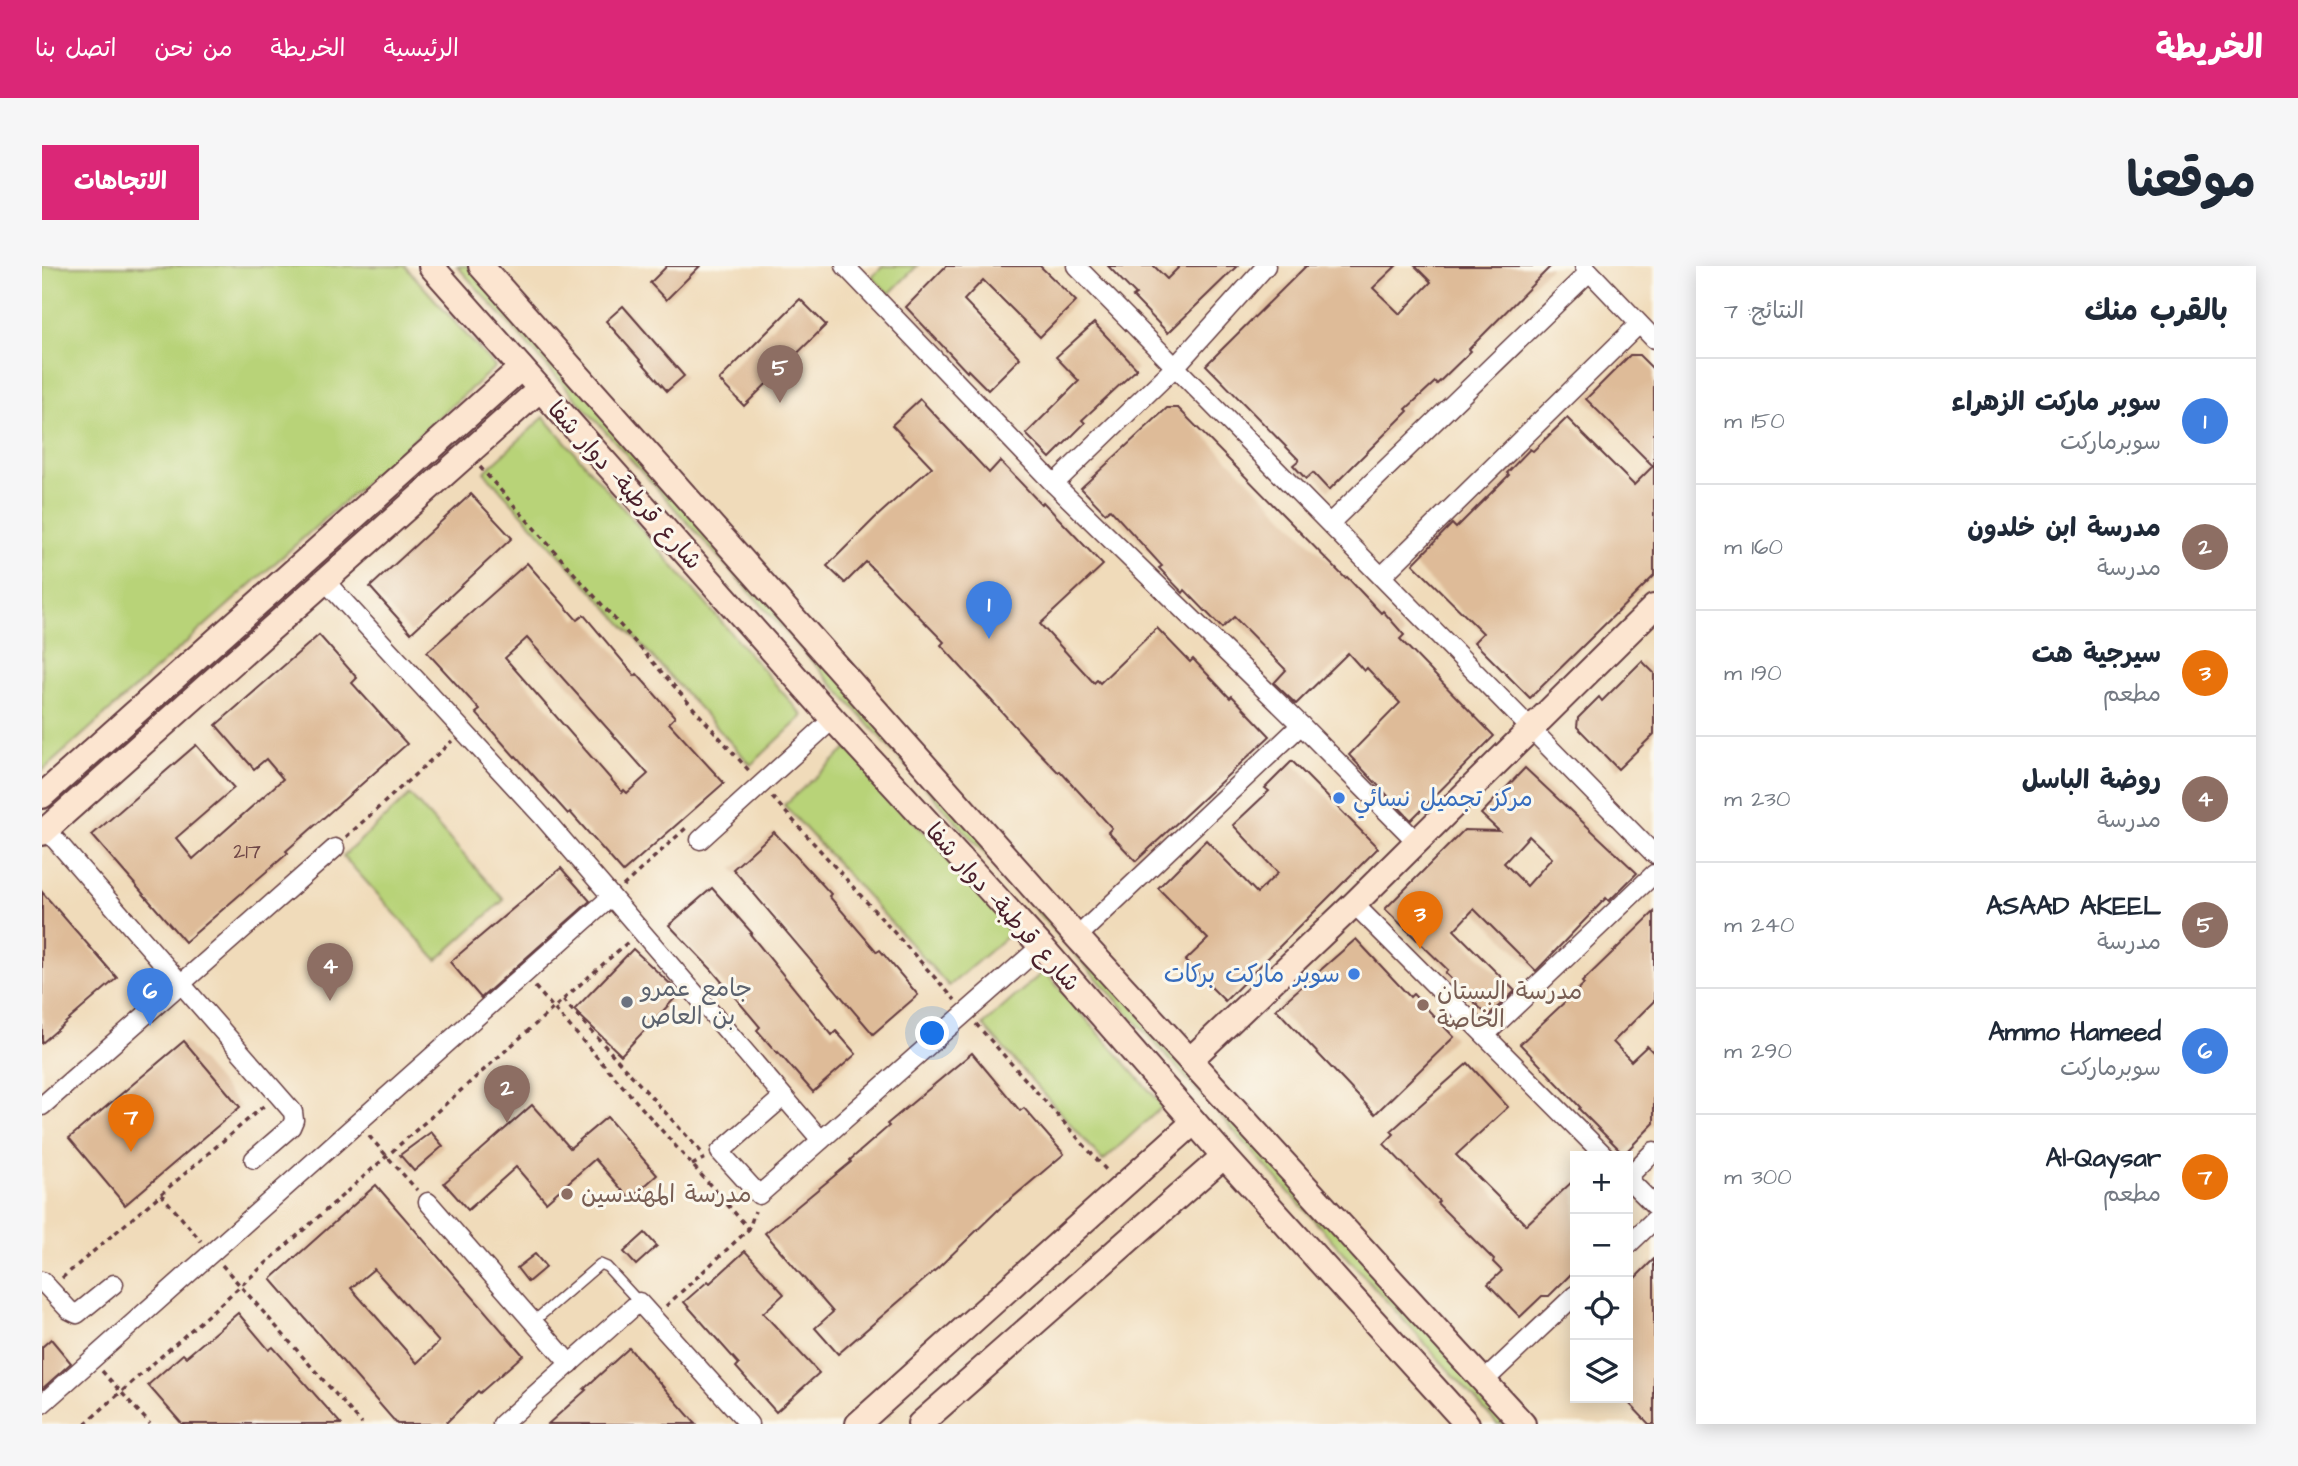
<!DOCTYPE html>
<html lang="ar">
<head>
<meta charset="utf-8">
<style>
  :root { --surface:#fff; --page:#f6f6f7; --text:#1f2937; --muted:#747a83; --line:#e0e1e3; --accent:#db2777 }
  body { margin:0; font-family:"Architects Daughter","Playpen Sans Arabic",sans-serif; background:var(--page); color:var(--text); direction:rtl }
  .controls { position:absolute; right:21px; bottom:21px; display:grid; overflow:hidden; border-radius:0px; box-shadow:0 4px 18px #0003 }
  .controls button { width:63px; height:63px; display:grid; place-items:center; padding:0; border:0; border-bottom:2px solid var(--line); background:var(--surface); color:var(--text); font:35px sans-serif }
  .you { position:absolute; left:891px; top:768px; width:24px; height:24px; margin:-18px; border:5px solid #fff; border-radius:50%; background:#1a73e8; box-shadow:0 0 0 10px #1a73e833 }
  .badge { display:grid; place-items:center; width:46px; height:46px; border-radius:50%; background:var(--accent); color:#fff; font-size:23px; font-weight:700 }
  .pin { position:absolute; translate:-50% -58px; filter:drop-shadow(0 2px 4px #0008) }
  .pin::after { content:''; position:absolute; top:37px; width:24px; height:21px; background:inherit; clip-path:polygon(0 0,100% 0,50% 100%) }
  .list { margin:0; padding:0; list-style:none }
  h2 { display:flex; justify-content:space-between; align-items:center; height:91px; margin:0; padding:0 28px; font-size:30px }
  h2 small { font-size:23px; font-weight:400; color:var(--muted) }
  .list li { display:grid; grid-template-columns:46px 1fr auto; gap:21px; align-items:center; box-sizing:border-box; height:126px; padding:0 28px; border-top:2px solid var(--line) }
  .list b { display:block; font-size:26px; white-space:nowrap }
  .list p { margin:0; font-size:23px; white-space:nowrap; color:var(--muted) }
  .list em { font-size:23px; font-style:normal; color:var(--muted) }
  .icon { flex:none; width:38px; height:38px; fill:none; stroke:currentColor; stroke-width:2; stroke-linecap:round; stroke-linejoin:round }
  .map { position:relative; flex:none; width:1612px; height:1158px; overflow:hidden; direction:ltr; border-radius:0px }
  header { display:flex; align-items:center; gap:42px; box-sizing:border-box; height:98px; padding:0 35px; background:var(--accent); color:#fff }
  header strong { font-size:33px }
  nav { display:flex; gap:38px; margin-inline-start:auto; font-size:24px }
  .intro { display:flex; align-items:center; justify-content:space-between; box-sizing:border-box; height:168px; padding:0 42px }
  h1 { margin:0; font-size:49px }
  .button { padding:18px 32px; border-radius:0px; background:var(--accent); color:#fff; font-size:24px; font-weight:700 }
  main { display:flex; gap:42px; padding:0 42px }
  aside { flex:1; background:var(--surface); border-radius:0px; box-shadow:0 4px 18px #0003 }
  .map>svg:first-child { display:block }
  .green { fill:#b8d378; stroke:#817952; stroke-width:2 }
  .building { fill:#debb98; fill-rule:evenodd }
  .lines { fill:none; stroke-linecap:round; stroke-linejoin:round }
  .lane-casing { stroke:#633b40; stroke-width:12 }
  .street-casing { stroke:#633b40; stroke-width:21 }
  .secondary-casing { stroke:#633b40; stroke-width:28 }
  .path { stroke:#633b40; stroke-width:3.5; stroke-dasharray:5 5; stroke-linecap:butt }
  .lane { stroke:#fff; stroke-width:9 }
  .street { stroke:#fff; stroke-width:18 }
  .secondary { stroke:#fce5d0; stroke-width:24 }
  .shop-dot { fill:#3f7fe0; stroke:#fbf7ec; stroke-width:2.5 }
  .worship-dot { fill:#6b7280; stroke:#fbf7ec; stroke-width:2.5 }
  .education-dot { fill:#8d6e63; stroke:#fbf7ec; stroke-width:2.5 }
  .labels { text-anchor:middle; stroke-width:6; stroke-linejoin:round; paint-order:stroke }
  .number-label { font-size:21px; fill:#6f4646 }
  .street-label { font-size:24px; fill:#4a1f2b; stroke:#fbf7ec }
  .shop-label { font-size:24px; fill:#366cbe; stroke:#fbf7ec; text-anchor:start }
  .worship-label { font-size:24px; fill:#5b616d; stroke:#fbf7ec; text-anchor:start }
  .education-label { font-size:24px; fill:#785e54; stroke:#fbf7ec; text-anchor:start }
</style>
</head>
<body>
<header>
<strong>الخريطة</strong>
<nav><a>الرئيسية</a><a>الخريطة</a><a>من نحن</a><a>اتصل بنا</a></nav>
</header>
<div class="intro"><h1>موقعنا</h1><a class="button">الاتجاهات</a></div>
<main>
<aside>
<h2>بالقرب منك<small>النتائج: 7</small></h2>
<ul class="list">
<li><span class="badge" style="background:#3f7fe0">1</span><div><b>سوبر ماركت الزهراء</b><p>سوبرماركت</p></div><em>150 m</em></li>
<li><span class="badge" style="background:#8d6e63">2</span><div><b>مدرسة ابن خلدون</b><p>مدرسة</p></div><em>160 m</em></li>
<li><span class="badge" style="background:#e8710a">3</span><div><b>سيرجية هت</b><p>مطعم</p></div><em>190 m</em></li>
<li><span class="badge" style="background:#8d6e63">4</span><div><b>روضة الباسل</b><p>مدرسة</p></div><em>230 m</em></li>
<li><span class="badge" style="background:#8d6e63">5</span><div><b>ASAAD AKEEL</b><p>مدرسة</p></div><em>240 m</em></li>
<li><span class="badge" style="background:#3f7fe0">6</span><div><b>Ammo Hameed</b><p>سوبرماركت</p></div><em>290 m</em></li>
<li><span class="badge" style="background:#e8710a">7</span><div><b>Al-Qaysar</b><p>مطعم</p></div><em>300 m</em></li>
</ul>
</aside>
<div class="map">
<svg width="1612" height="1158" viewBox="0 0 1612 1158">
  <rect width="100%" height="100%" fill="#fbf7ec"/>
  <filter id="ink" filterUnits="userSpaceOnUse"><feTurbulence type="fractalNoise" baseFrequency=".0143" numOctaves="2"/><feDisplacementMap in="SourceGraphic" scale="14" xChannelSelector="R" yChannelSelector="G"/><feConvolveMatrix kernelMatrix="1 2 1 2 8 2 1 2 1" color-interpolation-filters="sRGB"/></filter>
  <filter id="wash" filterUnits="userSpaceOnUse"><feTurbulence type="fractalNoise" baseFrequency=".00686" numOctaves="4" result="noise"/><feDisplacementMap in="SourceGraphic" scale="28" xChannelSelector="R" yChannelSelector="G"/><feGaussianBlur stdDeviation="1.57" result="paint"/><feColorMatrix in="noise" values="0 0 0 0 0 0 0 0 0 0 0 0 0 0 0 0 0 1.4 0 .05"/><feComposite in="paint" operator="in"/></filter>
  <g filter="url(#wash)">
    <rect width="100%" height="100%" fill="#f0dbba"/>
    <!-- green -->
    <g class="green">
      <path d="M0 0H363L453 101 0 505Z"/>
      <path d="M415 0H436L1476 1158H1455Z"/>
      <path d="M841 0H875L847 28 830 11Z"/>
      <path d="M502 151 761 450 709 499 442 206Z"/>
      <path d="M806 482 971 665 907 720 742 539Z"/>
      <path d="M368 529 462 634 395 694 301 590Z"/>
      <path d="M1002 705 1121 840 1061 895 941 759Z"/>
    </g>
    <g id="blocks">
      <!-- building -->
      <g class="building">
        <path d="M625 0H658L624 34 608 17Z"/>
        <path d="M904 0H998L1034 35 998 71 941 14 922 34 978 92 946 124 926 104 925 106 864 41Z"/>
        <path d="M1066 0H1112L1125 13 1138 0H1195L1126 67 1091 31 1094 29Z"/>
        <path d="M1264 0H1354L1331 22 1358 48 1389 16 1373 0H1509L1427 83 1429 85 1395 118 1393 116 1364 143 1366 145 1287 224 1271 207 1264 213 1251 199 1257 194 1164 99Z"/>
        <path d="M758 33 784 59 702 140 677 114Z"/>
        <path d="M581 40 642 110 625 125 564 55Z"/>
        <path d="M1052 57 1095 103 1040 154 1043 157 1008 192 984 168 1037 115 1014 91Z"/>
        <path d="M1588 89H1597L1612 104V310L1488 432 1432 376 1441 367 1371 298 1410 258 1414 262 1467 209 1465 207 1488 183 1491 185 1525 152 1592 219 1611 200 1544 133Z"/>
        <path d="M878 133 947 207 958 195 999 238 1001 236 1061 299 998 358 1052 417 1055 414 1058 417 1115 362 1148 396 1151 393 1188 432 1190 430 1228 470 1094 595 1066 566 1070 562 1018 505 1016 506 988 477 899 379 902 376 824 296 803 317 785 300 833 252 890 201 850 159Z"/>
        <path d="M1125 142H1136L1303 312 1305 311 1339 347 1341 345 1362 369 1358 373 1452 470 1369 554 1307 489 1358 437 1325 402 1322 405 1306 387 1254 438 1232 417 1244 404 1192 351 1180 362 1143 324 1141 327 1117 302 1120 300 1068 243 1063 247 1039 222Z"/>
        <path d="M429 228 470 272 369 367 328 321Z"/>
        <path d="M485 297 535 354 542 349 593 410 595 408 633 451 627 457 682 517 581 606 528 546 526 548 474 490 473 491 434 447 438 444 385 386ZM485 372 606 508 585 527 582 524 580 526 463 392Z"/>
        <path d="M277 369 315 412 310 417 365 478 244 585 246 587 143 676 50 569 154 479 192 522 134 572 151 593 241 513 224 493 212 503 174 459Z"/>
        <path d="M1600 395 1612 407V468L1576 503 1535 461 1536 452 1557 431 1560 435Z"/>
        <path d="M1250 495 1336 582 1183 735 1143 695 1166 673 1116 622 1164 574 1215 627 1236 607 1191 559 1227 525 1223 522Z"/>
        <path d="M1483 502 1595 607 1567 635 1564 632 1494 705 1432 643 1412 664 1473 725 1446 750 1403 707 1406 704 1343 643 1422 564 1457 565 1439 548ZM1487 570 1510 592 1485 620 1462 597Z"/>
        <path d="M732 566 789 628 787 630 835 686 838 684 876 729 831 768 691 603Z"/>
        <path d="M519 602 548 635 439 732 408 696Z"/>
        <path d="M670 622 710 667 708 668 790 769 794 765 814 788 771 826 736 786 735 787 715 764 718 761 669 703 627 659Z"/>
        <path d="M0 626 75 712 0 777Z"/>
        <path d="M1612 646V735L1571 776 1589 795 1605 780 1612 787V857L1582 888 1537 843 1538 841 1478 778 1542 718 1540 716Z"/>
        <path d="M1314 673 1368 731 1371 728 1412 771 1333 848 1234 743Z"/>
        <path d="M591 683 638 727 579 789 532 744Z"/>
        <path d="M142 775 198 841 83 939 27 872Z"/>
        <path d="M930 787 978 845 982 842 1022 888 957 943 897 1001 796 1088 773 1062 791 1046 723 967 809 896 808 894 847 860 845 858Z"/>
        <path d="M1426 797 1466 841 1414 889 1484 959 1533 913V1004L1507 1030H1500L1478 1051 1446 1018 1460 1005 1451 996 1452 994 1395 937 1397 935 1342 878 1352 868 1349 865Z"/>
        <path d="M490 839 528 882 565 851 615 909 588 933 553 893 504 936 474 901 426 944 402 917Z"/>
        <path d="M389 866 401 880 372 905 358 889Z"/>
        <path d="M334 919 481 1089 438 1127 436 1125 403 1158H355L229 1013ZM332 1003 397 1076 375 1097 309 1022Z"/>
        <path d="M603 967 615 980 594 999 582 986Z"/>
        <path d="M703 985 742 1028 721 1047 777 1107 734 1146 694 1101 697 1098 642 1036 666 1015 668 1017Z"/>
        <path d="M493 988 504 1001 486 1016 475 1002Z"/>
        <path d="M1612 993V1158H1607L1586 1136V1019Z"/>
        <path d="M196 1047 227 1084 231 1081 299 1158H140L106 1119 141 1088 144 1091Z"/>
        <path d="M9 1073 29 1097 0 1123V1081Z"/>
        <path d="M587 1082 654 1158H506L544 1124 542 1123Z"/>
      </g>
    </g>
  </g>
  <g filter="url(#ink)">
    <use href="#blocks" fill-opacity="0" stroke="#633b40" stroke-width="2"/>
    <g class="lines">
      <defs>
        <path id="lane" d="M491 1056 558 998 565 1001 597 1036"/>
        <g id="street">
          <path d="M803 0 1012 218 1259 459 1375 576"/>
          <path d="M1034 0 1612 588"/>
          <path d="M1542 0 1612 73"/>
          <path d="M1012 218 1133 101 1224 0"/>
          <path d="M1288 257 1547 6"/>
          <path d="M1340 310 1597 58"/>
          <path d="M283 315 500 550 779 874"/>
          <path d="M4 563 251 846 252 854 249 861 212 893"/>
          <path d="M658 574 791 453"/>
          <path d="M1312 638 1563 890"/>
          <path d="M1035 671 1259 459"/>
          <path d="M1443 769 1612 608"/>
          <path d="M741 831 678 886 717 929 999 680"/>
          <path d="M0 840 293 582"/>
          <path d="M1586 911 1612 885"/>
          <path d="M1586 913 1612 939"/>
          <path d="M386 936 528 1098"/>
          <path d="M1586 979 1612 954"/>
          <path d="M0 1015 27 1044 35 1048 72 1018"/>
          <path d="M1442 1115 1533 1029"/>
          <path d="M0 1138 569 631"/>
          <path d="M460 1158 597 1036 707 1158"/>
        </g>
        <g id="secondary">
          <path d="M389 0 791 453 999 680 1182 890 1425 1158"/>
          <path d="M439 0 1035 671 1481 1158"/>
          <path d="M0 530 479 102"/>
          <path d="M0 567 498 123"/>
          <path d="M1148 794 1312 638 1612 341"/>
          <path d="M816 1158 1152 856"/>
          <path d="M878 1158 1182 890"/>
        </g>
      </defs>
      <!-- lane casing -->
      <use href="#lane" class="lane-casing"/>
      <!-- street casing -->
      <use href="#street" class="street-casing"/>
      <!-- secondary casing -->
      <use href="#secondary" class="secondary-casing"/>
      <!-- path -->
      <g class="path">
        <path d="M438 201 709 507"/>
        <path d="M730 531 913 734"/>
        <path d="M304 571 410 475"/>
        <path d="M581 620 645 561"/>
        <path d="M493 721 707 963"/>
        <path d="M521 734 662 889"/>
        <path d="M934 758 1066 906"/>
        <path d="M327 870 375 924"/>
        <path d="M650 899 663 892"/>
        <path d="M119 928 224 838"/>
        <path d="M180 999 320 1158"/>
        <path d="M20 1012 119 928 159 975"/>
        <path d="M624 1040 707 963 713 945"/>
        <path d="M60 1105 108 1158"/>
        <path d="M43 1158 586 676"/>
      </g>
      <!-- lane -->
      <use href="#lane" class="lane"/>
      <!-- street -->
      <use href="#street" class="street"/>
      <!-- secondary -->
      <use href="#secondary" class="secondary"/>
    </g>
  </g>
  <!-- markers -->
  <g class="shop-dot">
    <circle cx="1297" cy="532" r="7"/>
    <circle cx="1312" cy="708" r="7"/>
  </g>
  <circle class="worship-dot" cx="585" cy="736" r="7"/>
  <g class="education-dot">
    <circle cx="1381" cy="739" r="7"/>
    <circle cx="525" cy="928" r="7"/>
  </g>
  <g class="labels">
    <!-- number labels -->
    <g class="number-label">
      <text x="205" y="592">217</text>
    </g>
    <!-- street labels -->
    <g class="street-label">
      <text transform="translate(583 219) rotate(48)" y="8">شارع قرطبة- دوار شفا</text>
      <text transform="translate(961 641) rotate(48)" y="8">شارع قرطبة- دوار شفا</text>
    </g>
    <!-- shop labels -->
    <g class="shop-label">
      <text x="1311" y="540">مركز تجميل نسائي</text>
      <text x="1298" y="716" text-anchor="end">سوبر ماركت بركات</text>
    </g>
    <!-- worship labels -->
    <g class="worship-label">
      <text x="599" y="730">جامع عمرو<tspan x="599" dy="28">بن العاص</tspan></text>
    </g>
    <!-- education labels -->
    <g class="education-label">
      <text x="1395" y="733">مدرسة البستان<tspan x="1395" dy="28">الخاصة</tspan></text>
      <text x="539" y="936">مدرسة المهندسين</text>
    </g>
  </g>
</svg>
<div class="controls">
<button>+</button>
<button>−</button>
<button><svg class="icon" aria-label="locate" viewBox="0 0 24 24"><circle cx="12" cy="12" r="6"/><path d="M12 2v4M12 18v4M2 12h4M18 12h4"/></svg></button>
<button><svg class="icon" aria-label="layers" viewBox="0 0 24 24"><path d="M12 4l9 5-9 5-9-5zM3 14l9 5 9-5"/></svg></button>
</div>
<div class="you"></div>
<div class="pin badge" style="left:947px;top:373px;background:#3f7fe0">1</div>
<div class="pin badge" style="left:465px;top:857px;background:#8d6e63">2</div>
<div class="pin badge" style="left:1378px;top:683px;background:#e8710a">3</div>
<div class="pin badge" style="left:288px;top:735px;background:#8d6e63">4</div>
<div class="pin badge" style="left:738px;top:137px;background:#8d6e63">5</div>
<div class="pin badge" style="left:108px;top:760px;background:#3f7fe0">6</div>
<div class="pin badge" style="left:89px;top:886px;background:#e8710a">7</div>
</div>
</main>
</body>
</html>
